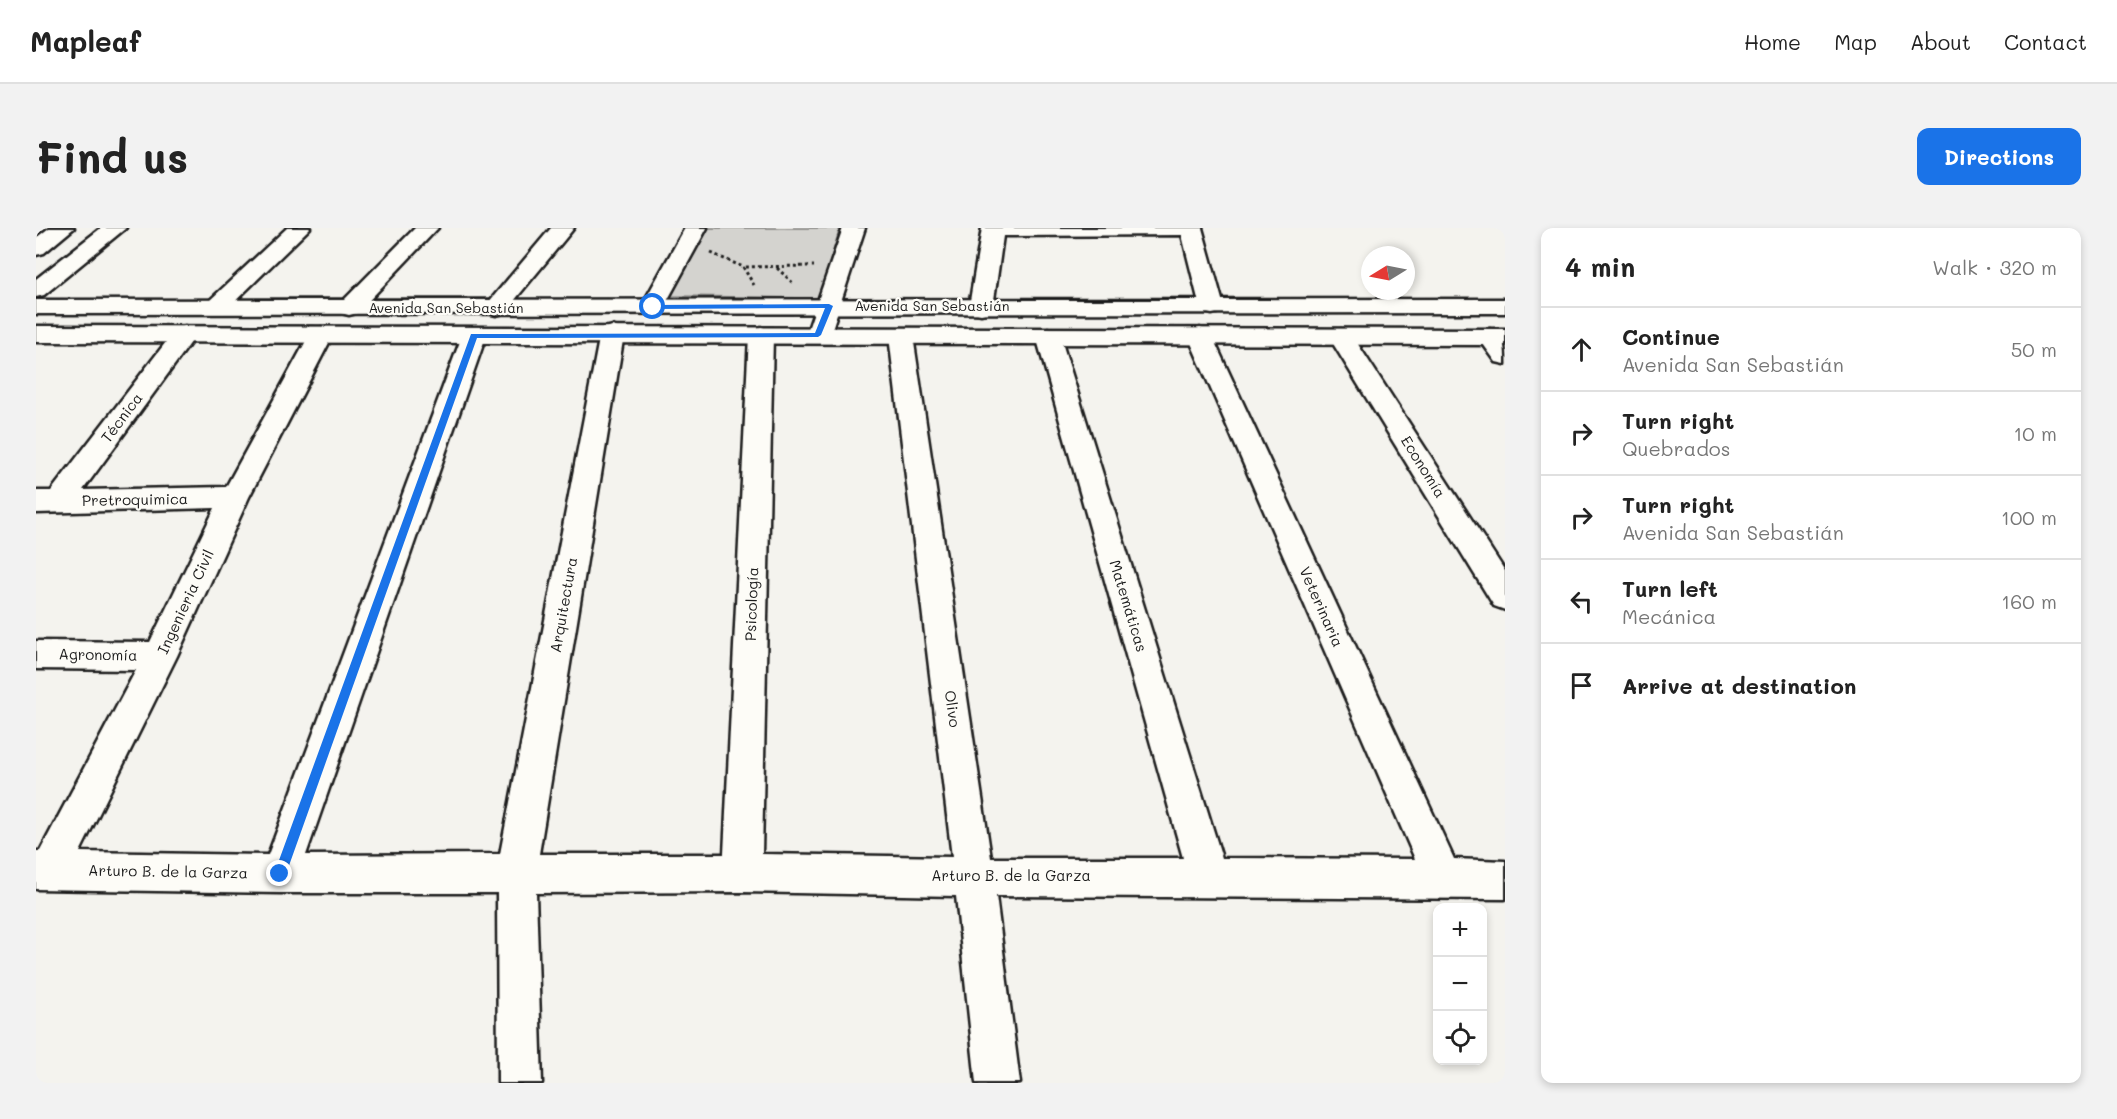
<!DOCTYPE html>
<html lang="en">
<head>
<meta charset="utf-8">
<style>
  :root { --surface:#fff; --page:#f2f2f2; --text:#222; --muted:#767676; --line:#e0e0e0; --accent:#1a73e8 }
  body { margin:0; font-family:Mali,sans-serif; background:var(--page); color:var(--text) }
  .controls { position:absolute; right:18px; bottom:18px; display:grid; overflow:hidden; border-radius:12px; box-shadow:0 3px 9px #0003 }
  .controls button { width:54px; height:54px; display:grid; place-items:center; padding:0; border:0; border-bottom:2px solid var(--line); background:var(--surface); color:var(--text); font:30px sans-serif }
  .compass { position:absolute; left:1325px; top:18px; width:54px; height:54px; border-radius:50%; background:var(--surface); box-shadow:0 3px 9px #0003; rotate:260deg }
  .stop { position:absolute; width:18px; height:18px; margin:-14px; border:4px solid #1a73e8; border-radius:50%; background:#fff }
  .stop.end { background:#1a73e8; border-color:#fff; box-shadow:0 2px 6px #0008 }
  .list { margin:0; padding:0; list-style:none }
  h2 { display:flex; justify-content:space-between; align-items:center; height:78px; margin:0; padding:0 24px; font-size:26px }
  h2 small { font-size:20px; font-weight:400; color:var(--muted) }
  .list li { display:grid; grid-template-columns:39px 1fr auto; gap:18px; align-items:center; box-sizing:border-box; height:84px; padding:0 24px; border-top:2px solid var(--line) }
  .list b { display:block; font-size:22px; white-space:nowrap }
  .list p { margin:0; font-size:20px; white-space:nowrap; color:var(--muted) }
  .list em { font-size:20px; font-style:normal; color:var(--muted) }
  .icon { flex:none; width:33px; height:33px; fill:none; stroke:currentColor; stroke-width:2; stroke-linecap:round; stroke-linejoin:round }
  .map { position:relative; flex:none; width:1469px; height:855px; overflow:hidden; border-radius:12px }
  header { display:flex; align-items:center; gap:36px; box-sizing:border-box; height:84px; padding:0 30px; background:var(--surface); border-bottom:2px solid var(--line) }
  header strong { font-size:28px }
  nav { display:flex; gap:33px; margin-inline-start:auto; font-size:21px }
  .intro { display:flex; align-items:center; justify-content:space-between; box-sizing:border-box; height:144px; padding:0 36px }
  h1 { margin:0; font-size:42px }
  .button { padding:15px 27px; border-radius:12px; background:var(--accent); color:#fff; font-size:21px; font-weight:700 }
  main { display:flex; gap:36px; padding:0 36px }
  aside { flex:1; background:var(--surface); border-radius:12px; box-shadow:0 3px 9px #0003 }
  .map>svg:first-child { display:block }
  .green { fill:#d4d3cf; stroke:#787876; stroke-width:1.5 }
  .lines { fill:none; stroke-linecap:round; stroke-linejoin:round }
  .minor-casing { stroke:#1c1c1c; stroke-width:5 }
  .major-casing { stroke:#1c1c1c; stroke-width:5 }
  .path { stroke:#1c1c1c; stroke-width:3; stroke-dasharray:3 3; stroke-linecap:butt }
  .minor { fill:#fdfcf7; fill-rule:evenodd }
  .major { fill:#fdfcf7; fill-rule:evenodd }
  .route { fill:#1a73e8 }
  .labels { text-anchor:middle; stroke-width:4.5; stroke-linejoin:round; paint-order:stroke }
  .far-street-label { font-size:14px; fill:#1c1c1c; stroke:#fdfcf7 }
  .street-label { font-size:15px; fill:#1c1c1c; stroke:#fdfcf7 }
</style>
</head>
<body>
<header>
<strong>Mapleaf</strong>
<nav><a>Home</a><a>Map</a><a>About</a><a>Contact</a></nav>
</header>
<div class="intro"><h1>Find us</h1><a class="button">Directions</a></div>
<main>
<div class="map">
<svg width="1469" height="855" viewBox="0 0 1469 855">
  <rect width="100%" height="100%" fill="#f4f3ee"/>
  <filter id="ink" filterUnits="userSpaceOnUse"><feTurbulence type="fractalNoise" baseFrequency=".0167" numOctaves="2"/><feDisplacementMap in="SourceGraphic" scale="12" xChannelSelector="R" yChannelSelector="G"/><feConvolveMatrix kernelMatrix="1 2 1 2 8 2 1 2 1" color-interpolation-filters="sRGB"/></filter>
  <g filter="url(#ink)">
    <!-- green -->
    <path class="green" d="M672 0H804L783 70 632 68Z"/>
    <g class="lines">
      <defs>
        <g id="minor">
          <path d="M251 0H274L189 83 181 85 173 83 169 78 173 73Z"/>
          <path d="M379 0H402L321 85 313 87 305 85 301 80 305 75Z"/>
          <path d="M515 0H538L468 85 460 87 452 85 448 80 452 75Z"/>
          <path d="M649 0H671L625 84 617 86 609 84 605 79Z"/>
          <path d="M807 0H829L794 107 791 112 782 115 773 112 770 107Z"/>
          <path d="M946 0H1166L1188 79 1184 84 1176 86 1168 84 1164 79 1146 7 967 8 957 79 953 84 945 86 937 84 933 79Z"/>
          <path d="M149 98 158 101 161 106 47 262 190 259 276 102 285 99 294 102 297 107 213 269 141 428 44 624 232 627 426 108 429 103 438 100 447 103 450 108 270 627 464 626 564 106 567 101 576 98 585 101 588 106 503 626H688L713 107 716 102 725 99 734 102 737 107 726 626 916 629 853 108 856 103 865 100 874 103 877 108 955 630H1147L1000 108 1003 103 1012 100 1021 103 1024 108 1186 630 1379 631 1152 108 1155 103 1164 100 1173 103 1176 108 1418 631 1469 633V671L960 668 984 855H940L920 668 706 664 500 665 506 855H462L461 665H244L0 661V623H4L100 442 0 441V413L114 414 179 280 0 285V263H15L140 101Z"/>
          <path d="M1305 101 1314 104 1469 343V382L1458 378 1293 109 1296 104Z"/>
          <path d="M1454 101C1469 106 1469 120 1469 136L1460 134 1442 109 1445 104Z"/>
        </g>
        <g id="major">
          <path d="M13 0H38L8 25 0 27V10Z"/>
          <path d="M65 0H90L8 67 0 69V51Z"/>
          <path d="M1469 71V85L0 86V72Z"/>
          <path d="M0 98 1469 101V117L0 114Z"/>
        </g>
      </defs>
      <!-- minor casing -->
      <use href="#minor" class="minor-casing"/>
      <!-- major casing -->
      <use href="#major" class="major-casing"/>
      <!-- path -->
      <g class="path">
        <path d="M675 25 707 39"/>
        <path d="M741 40 757 55"/>
        <path d="M718 57 707 39 778 38"/>
      </g>
      <!-- minor -->
      <use href="#minor" class="minor"/>
      <!-- major -->
      <use href="#major" class="major"/>
    </g>
  </g>
  <!-- route -->
  <path class="route" d="M793 76 797 78 785 107 782 109 441 110 250 646 248 650H240L238 646 435 106 779 105 789 80 617 81 614 79 617 77Z"/>
  <g class="labels">
    <!-- far-street labels -->
    <g class="far-street-label">
      <text x="896" y="83">Avenida San Sebastián</text>
      <text x="410" y="85">Avenida San Sebastián</text>
    </g>
    <!-- street labels -->
    <g class="street-label">
      <text transform="translate(86 190) rotate(-53)" y="5">Técnica</text>
      <text transform="translate(1387 239) rotate(58)" y="5">Economía</text>
      <text transform="translate(99 272) rotate(-1)" y="5">Pretroquimica</text>
      <text transform="translate(150 374) rotate(-65)" y="5">Ingenieria Civil</text>
      <text transform="translate(716 376) rotate(-88)" y="5">Psicología</text>
      <text transform="translate(528 377) rotate(-80)" y="5">Arquitectura</text>
      <text transform="translate(1092 378) rotate(73)" y="5">Matemáticas</text>
      <text transform="translate(1285 379) rotate(66)" y="5">Veterinaria</text>
      <text transform="translate(62 427) rotate(1)" y="5">Agronomía</text>
      <text transform="translate(916 481) rotate(82)" y="5">Olivo</text>
      <text transform="translate(132 644) rotate(1)" y="5">Arturo B. de la Garza</text>
      <text x="975" y="653">Arturo B. de la Garza</text>
    </g>
  </g>
</svg>
<div class="controls">
<button>+</button>
<button>−</button>
<button><svg class="icon" aria-label="locate" viewBox="0 0 24 24"><circle cx="12" cy="12" r="6"/><path d="M12 2v4M12 18v4M2 12h4M18 12h4"/></svg></button>
</div>
<svg class="compass" viewBox="-18 -18 36 36"><path d="M0-13l5 13h-10z" fill="#e53935"/><path d="M0 13l5-13h-10z" fill="#767676"/></svg>
<div class="stop" style="left:617px;top:79px"></div>
<div class="stop end" style="left:244px;top:646px"></div>
</div>
<aside>
<h2>4 min<small>Walk · 320 m</small></h2>
<ul class="list">
<li><svg class="icon" aria-label="ahead" viewBox="0 0 24 24"><path d="M12 20V5M6 11l6-6 6 6"/></svg><div><b>Continue</b><p>Avenida San Sebastián</p></div><em>50 m</em></li>
<li><svg class="icon" aria-label="right" viewBox="0 0 24 24"><path d="M7 20v-9h11M14 6l5 5-5 5"/></svg><div><b>Turn right</b><p>Quebrados</p></div><em>10 m</em></li>
<li><svg class="icon" aria-label="right" viewBox="0 0 24 24"><path d="M7 20v-9h11M14 6l5 5-5 5"/></svg><div><b>Turn right</b><p>Avenida San Sebastián</p></div><em>100 m</em></li>
<li><svg class="icon" aria-label="left" viewBox="0 0 24 24"><path d="M17 20v-9H6M10 6l-5 5 5 5"/></svg><div><b>Turn left</b><p>Mecánica</p></div><em>160 m</em></li>
<li><svg class="icon" aria-label="arrive" viewBox="0 0 24 24"><path d="M6 21V4h12l-3 4 3 4H6"/></svg><div><b>Arrive at destination</b></div></li>
</ul>
</aside>
</main>
</body>
</html>
